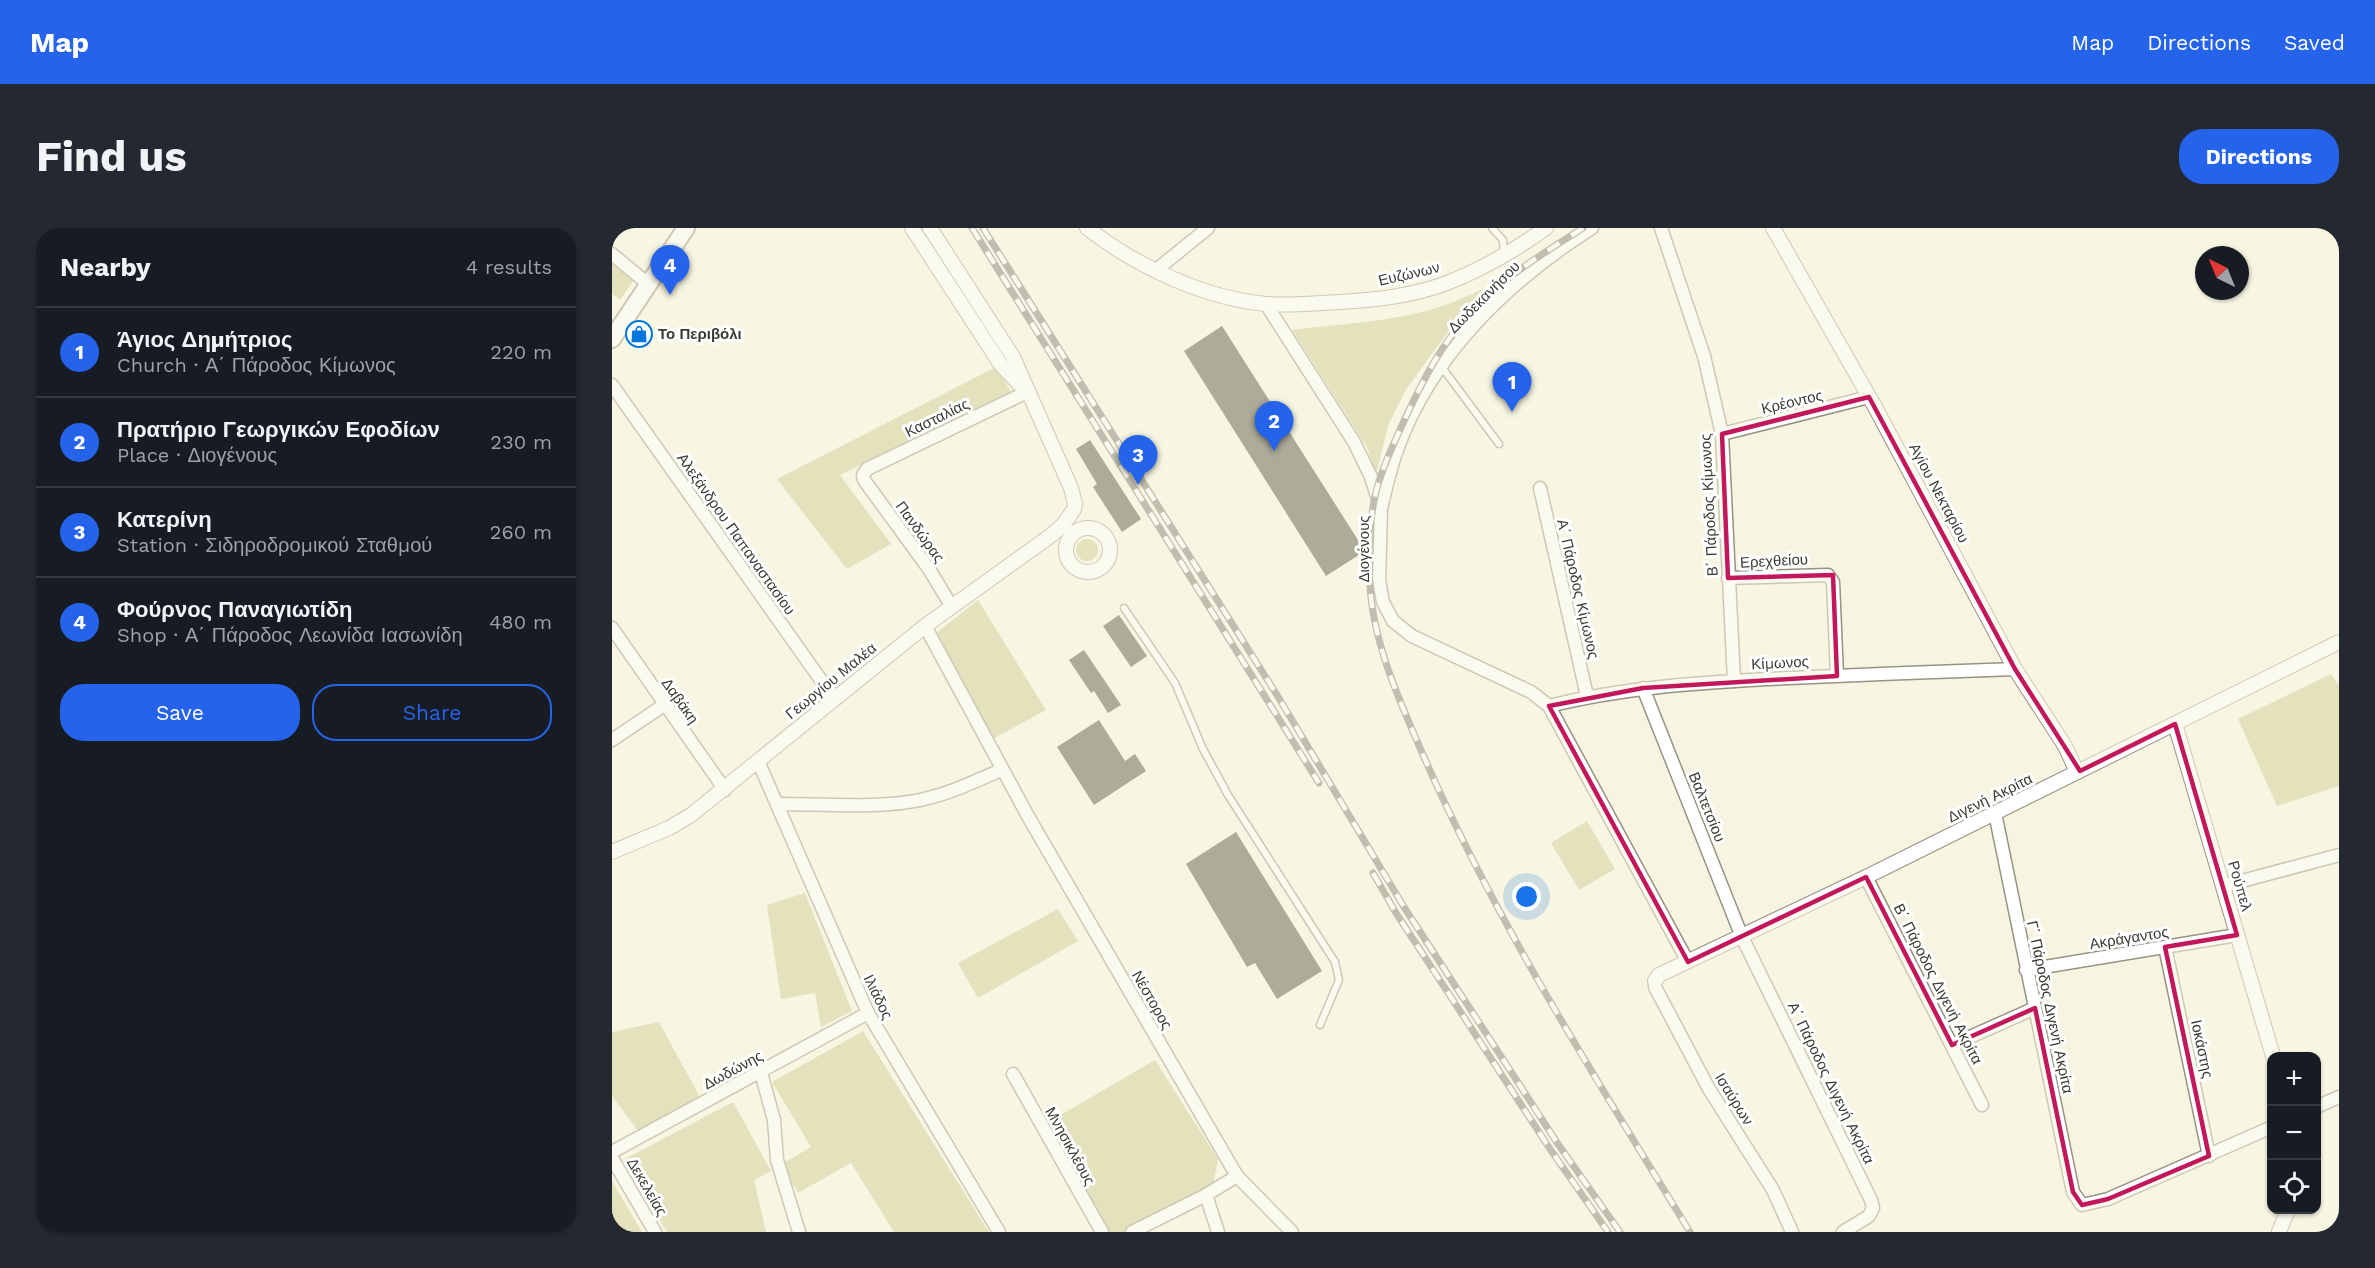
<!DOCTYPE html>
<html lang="en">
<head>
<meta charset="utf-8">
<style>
  :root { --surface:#171b24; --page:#242831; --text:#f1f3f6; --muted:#9ea1a6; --line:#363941; --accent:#2563eb }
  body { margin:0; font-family:"Work Sans",sans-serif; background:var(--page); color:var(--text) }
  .controls { position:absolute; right:18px; bottom:18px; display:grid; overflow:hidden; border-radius:12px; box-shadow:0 2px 4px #0004 }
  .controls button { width:54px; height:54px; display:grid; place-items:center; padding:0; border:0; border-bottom:2px solid var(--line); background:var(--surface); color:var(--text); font:30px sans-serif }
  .compass { position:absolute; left:1583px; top:18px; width:54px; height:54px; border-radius:50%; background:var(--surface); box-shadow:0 2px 4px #0004; rotate:317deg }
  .you { position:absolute; left:915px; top:669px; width:21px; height:21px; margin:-15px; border:4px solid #fff; border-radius:50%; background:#1a73e8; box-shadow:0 0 0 9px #1a73e833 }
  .badge { display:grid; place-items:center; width:39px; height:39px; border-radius:50%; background:var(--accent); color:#fff; font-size:20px; font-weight:700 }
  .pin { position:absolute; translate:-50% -50px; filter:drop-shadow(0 2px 3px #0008) }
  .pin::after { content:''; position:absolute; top:32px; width:21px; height:18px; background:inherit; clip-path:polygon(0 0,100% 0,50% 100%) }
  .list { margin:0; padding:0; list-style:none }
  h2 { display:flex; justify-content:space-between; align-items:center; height:78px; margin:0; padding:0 24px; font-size:26px }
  h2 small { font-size:20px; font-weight:400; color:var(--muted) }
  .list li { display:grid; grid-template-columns:39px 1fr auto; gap:18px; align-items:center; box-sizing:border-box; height:90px; padding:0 24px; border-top:2px solid var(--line) }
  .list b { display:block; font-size:22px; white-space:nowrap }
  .list p { margin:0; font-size:20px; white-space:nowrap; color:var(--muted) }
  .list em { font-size:20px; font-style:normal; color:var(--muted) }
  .actions { display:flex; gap:12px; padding:18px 24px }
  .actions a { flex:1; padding:14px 0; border:2px solid var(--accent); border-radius:24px; text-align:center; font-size:21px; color:var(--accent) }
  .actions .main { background:var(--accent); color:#fff }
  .icon { flex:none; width:33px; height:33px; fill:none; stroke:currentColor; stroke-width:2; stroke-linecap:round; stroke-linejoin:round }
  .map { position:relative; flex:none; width:1727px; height:1004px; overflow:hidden; border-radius:24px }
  header { display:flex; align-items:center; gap:36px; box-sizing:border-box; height:84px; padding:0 30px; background:var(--accent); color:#fff }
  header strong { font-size:28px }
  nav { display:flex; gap:33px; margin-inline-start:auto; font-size:21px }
  .intro { display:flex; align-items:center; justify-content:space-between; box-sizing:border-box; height:144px; padding:0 36px }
  h1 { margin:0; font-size:42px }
  .button { padding:15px 27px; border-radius:24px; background:var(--accent); color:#fff; font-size:21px; font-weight:700 }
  main { display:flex; gap:36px; padding:0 36px }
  aside { flex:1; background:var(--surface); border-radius:24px; box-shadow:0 2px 4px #0004 }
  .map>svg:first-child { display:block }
  .green { fill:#cdc890 }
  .building { fill:#525141 }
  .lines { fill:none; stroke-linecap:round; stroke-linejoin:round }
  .service-casing { stroke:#959382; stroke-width:9 }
  .minor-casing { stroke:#959382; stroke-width:15 }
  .tertiary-casing { stroke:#959382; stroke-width:16 }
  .secondary-casing { stroke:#959382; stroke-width:20 }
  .service { stroke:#fff; stroke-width:6 }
  .minor { stroke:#fff; stroke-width:12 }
  .tertiary { stroke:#fff; stroke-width:14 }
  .secondary { stroke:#fff; stroke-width:16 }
  .rail-casing { stroke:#7d7c71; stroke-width:7 }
  .rail { stroke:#fff; stroke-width:4.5; stroke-dasharray:14; stroke-linecap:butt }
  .marked { fill:none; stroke:#c2185b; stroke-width:4.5; stroke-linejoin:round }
  .labels { text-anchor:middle; stroke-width:6; stroke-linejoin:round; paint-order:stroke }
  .street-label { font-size:15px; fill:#3b3a33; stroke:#fff }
  .poi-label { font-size:15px; font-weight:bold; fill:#3b3a33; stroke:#fff; text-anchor:start }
</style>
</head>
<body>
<header>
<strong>Map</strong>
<nav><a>Map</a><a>Directions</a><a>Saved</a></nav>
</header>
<div class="intro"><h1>Find us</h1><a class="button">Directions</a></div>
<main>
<aside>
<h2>Nearby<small>4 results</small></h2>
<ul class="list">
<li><span class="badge">1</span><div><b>Άγιος Δημήτριος</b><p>Church · Α΄ Πάροδος Κίμωνος</p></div><em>220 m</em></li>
<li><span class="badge">2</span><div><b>Πρατήριο Γεωργικών Εφοδίων</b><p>Place · Διογένους</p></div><em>230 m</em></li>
<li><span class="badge">3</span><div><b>Κατερίνη</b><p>Station · Σιδηροδρομικού Σταθμού</p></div><em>260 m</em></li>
<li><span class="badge">4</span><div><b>Φούρνος Παναγιωτίδη</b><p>Shop · Α΄ Πάροδος Λεωνίδα Ιασωνίδη</p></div><em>480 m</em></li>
</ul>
<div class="actions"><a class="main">Save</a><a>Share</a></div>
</aside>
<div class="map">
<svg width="1727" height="1004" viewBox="0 0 1727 1004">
  <rect width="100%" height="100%" fill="#f7f5e2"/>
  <!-- green -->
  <g class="green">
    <path d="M0 32 23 51 8 72 0 66Z"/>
    <path d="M894 49 844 93 795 160 776 197 764 247 755 219 680 102C734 95 793 94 844 73 861 66 878 57 894 49Z"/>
    <path d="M384 139 400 165 228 247 279 316 235 341 165 251Z"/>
    <circle cx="475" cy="322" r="11"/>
    <path d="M366 372 434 482 379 512 323 406Z"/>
    <path d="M1719 446 1727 458V558L1665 578 1626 491Z"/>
    <path d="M975 593 1003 641 967 662 939 615Z"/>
    <path d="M193 665 240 783 209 799 203 765 169 771 155 677Z"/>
    <path d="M446 681 466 713 366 770 346 735Z"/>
    <path d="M47 794 89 871 27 904 0 868V804Z"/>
    <path d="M251 803 377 1004H282L239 935 186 965 170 936 199 919 160 854Z"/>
    <path d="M543 832 606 931 601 957 512 1004H493L435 895Z"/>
    <path d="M121 874 159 943 142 952 154 1004H55L11 932Z"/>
    <path d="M0 953 30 1004H0Z"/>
  </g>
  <!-- building -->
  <g class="building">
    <path d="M610 98 753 323 714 348 572 123Z"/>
    <path d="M478 212 529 291 510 304 481 259 485 256 464 221Z"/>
    <path d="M507 387 535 428 519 439 491 398Z"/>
    <path d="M472 422 509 477 496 485 482 463 479 465 457 432Z"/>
    <path d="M487 492 513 533 523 526 534 543 482 577 445 519Z"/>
    <path d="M624 604 710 743 665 771 643 735 635 739 574 636Z"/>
  </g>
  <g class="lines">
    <defs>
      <g id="service">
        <path d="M880 0 891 12 892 28"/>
        <path d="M829 138 887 216"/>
        <path d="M512 380 563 455 591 521 616 567 723 734 727 752 708 797"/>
      </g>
      <g id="minor">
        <path d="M1049 0 1092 128 1110 206 1122 453"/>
        <path d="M0 26 36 56"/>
        <path d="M543 43 596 0"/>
        <path d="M654 76 742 214 759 249 769 281 767 352 771 374 781 393 800 408 919 464 937 478 1076 734"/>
        <path d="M0 157 216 462 225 470"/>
        <path d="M1110 206 1257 169"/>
        <path d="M928 260 975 468"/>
        <path d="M769 280C774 261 778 241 785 222 819 127 896 53 980 0"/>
        <path d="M1116 350 1216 347 1221 354 1225 447"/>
        <path d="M340 379 317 341 252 252 251 247 255 241 415 164"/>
        <path d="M313 398 417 590 625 948 680 1004"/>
        <path d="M0 400 113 562"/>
        <path d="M1031 460 1130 709 1259 972 1261 980 1257 988 1231 1004"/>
        <path d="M937 478C1009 460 1082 455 1155 451 1238 447 1320 444 1403 441"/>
        <path d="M0 512 52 477"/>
        <path d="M146 533 256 785 387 1004"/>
        <path d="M165 576C208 576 273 581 312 571 339 565 364 553 389 542"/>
        <path d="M1383 585 1461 964 1470 977 1496 971 1660 899"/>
        <path d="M1254 649 1370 877"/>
        <path d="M1611 658 1727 627"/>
        <path d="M1553 719 1597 928"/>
        <path d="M1414 742 1625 707"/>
        <path d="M1043 753V759L1097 861 1161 962 1180 1004"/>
        <path d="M1340 817 1423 780"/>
        <path d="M149 845 162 892 165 932 187 1004"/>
        <path d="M401 846 490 1004"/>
        <path d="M1704 879 1727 869"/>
        <path d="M0 924 256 785"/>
        <path d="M0 930 43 1004"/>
        <path d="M594 967 606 1004"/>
        <path d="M520 1004 594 967 625 948"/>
      </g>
      <g id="tertiary">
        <path d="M300 0 389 137 409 158"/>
        <path d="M475 0C524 38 591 70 654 76 678 78 703 75 727 74 764 72 800 68 835 55 871 41 903 22 934 0"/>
        <path d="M1161 0 1263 179 1403 441 1453 518 1465 544"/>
        <circle cx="476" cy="322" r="22"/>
        <path d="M1563 496 1661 828"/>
        <path d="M0 624 57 600 79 587 313 398 441 306 452 296 462 281 463 276 459 260 401 129 318 0"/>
        <path d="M1043 753 1047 747 1254 649 1727 414"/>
        <path d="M1667 1004 1676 982"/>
      </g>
      <path id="secondary" d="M0 111 74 0"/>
    </defs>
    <!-- service casing -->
    <use href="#service" class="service-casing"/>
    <!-- minor casing -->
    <use href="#minor" class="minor-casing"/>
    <!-- tertiary casing -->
    <use href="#tertiary" class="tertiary-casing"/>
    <!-- secondary casing -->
    <use href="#secondary" class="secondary-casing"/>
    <!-- service -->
    <use href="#service" class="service"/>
    <!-- minor -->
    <use href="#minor" class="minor"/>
    <!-- tertiary -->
    <use href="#tertiary" class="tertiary"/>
    <!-- secondary -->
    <use href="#secondary" class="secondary"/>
    <defs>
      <g id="rail">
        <path d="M360 0 707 555"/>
        <path d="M371 0 665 467 792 679 946 916 1008 1004"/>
        <path d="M971 0C938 21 904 42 875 68 834 104 809 155 787 204 778 224 769 243 764 264 757 293 756 327 758 357 761 416 789 476 812 529 885 696 983 849 1078 1004"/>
        <path d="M761 645 784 685 938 921 996 1004"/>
      </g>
    </defs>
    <!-- rail casing -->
    <use href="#rail" class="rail-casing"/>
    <!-- rail -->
    <use href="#rail" class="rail"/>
  </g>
  <!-- marked area -->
  <path d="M0 0H1727V1004H0ZM1257 169 1403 441 1468 543 1563 496 1625 707 1553 719 1597 928 1496 971 1470 977 1461 964 1423 780 1340 817 1254 649 1076 734 937 478 1031 460 1225 448 1221 347 1116 350 1110 206Z" fill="#f7f5e2" fill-opacity=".55" fill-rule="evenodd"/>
  <path class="marked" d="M1257 169 1403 441 1468 543 1563 496 1625 707 1553 719 1597 928 1496 971 1470 977 1461 964 1423 780 1340 817 1254 649 1076 734 937 478 1031 460 1225 448 1221 347 1116 350 1110 206Z"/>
  <!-- icons -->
  <defs>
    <symbol id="shop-ring" viewBox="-11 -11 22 22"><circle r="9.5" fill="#fff" stroke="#0176dd" stroke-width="1.5"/><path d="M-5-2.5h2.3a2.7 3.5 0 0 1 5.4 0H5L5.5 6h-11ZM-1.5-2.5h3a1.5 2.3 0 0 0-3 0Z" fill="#0176dd"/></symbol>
  </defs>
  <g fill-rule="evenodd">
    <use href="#shop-ring" x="12" y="91" width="30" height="30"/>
  </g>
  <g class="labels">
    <!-- street labels -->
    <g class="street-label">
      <text transform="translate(797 46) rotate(-13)" y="5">Ευζώνων</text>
      <text transform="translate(872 69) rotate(-45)" y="5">Δωδεκανήσου</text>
      <text transform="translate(1180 174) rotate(-13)" y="5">Κρέοντος</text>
      <text transform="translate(325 190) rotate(-26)" y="5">Κασταλίας</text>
      <text transform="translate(1327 265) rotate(62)" y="5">Αγίου Νεκταρίου</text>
      <text transform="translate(1097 277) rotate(-93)" y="5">Β΄ Πάροδος Κίμωνος</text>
      <text transform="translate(308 304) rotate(54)" y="5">Πανδώρας</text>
      <text transform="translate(124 306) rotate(55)" y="5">Αλεξάνδρου Παπαναστασίου</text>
      <text transform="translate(752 321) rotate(-90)" y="5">Διογένους</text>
      <text transform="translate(1162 333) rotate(-3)" y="5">Ερεχθείου</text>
      <text transform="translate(966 361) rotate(77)" y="5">Α΄ Πάροδος Κίμωνος</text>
      <text transform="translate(1168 435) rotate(-3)" y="5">Κίμωνος</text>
      <text transform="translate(219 453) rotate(-39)" y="5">Γεωργίου Μαλέα</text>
      <text transform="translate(68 473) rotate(55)" y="5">Δαβάκη</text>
      <text transform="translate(1378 570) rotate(-26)" y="5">Διγενή Ακρίτα</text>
      <text transform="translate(1095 579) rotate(68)" y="5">Βαλτετσίου</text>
      <text transform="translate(1628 658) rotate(74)" y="5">Ρούπελ</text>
      <text transform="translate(1517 710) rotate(-9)" y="5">Ακράγαντος</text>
      <text transform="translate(1326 756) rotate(63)" y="5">Β΄ Πάροδος Διγενή Ακρίτα</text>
      <text transform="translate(266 769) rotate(64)" y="5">Ιλιάδος</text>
      <text transform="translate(540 772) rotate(60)" y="5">Νέστορος</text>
      <text transform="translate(1438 779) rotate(78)" y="5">Γ΄ Πάροδος Διγενή Ακρίτα</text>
      <text transform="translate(1590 821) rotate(78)" y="5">Ιοκάστης</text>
      <text transform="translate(121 842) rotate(-28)" y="5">Δωδώνης</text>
      <text transform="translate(1219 855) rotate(64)" y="5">Α΄ Πάροδος Διγενή Ακρίτα</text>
      <text transform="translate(1122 871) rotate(58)" y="5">Ισαύρων</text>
      <text transform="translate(458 918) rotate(61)" y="5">Μνησικλέους</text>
      <text transform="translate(35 959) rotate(60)" y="5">Δεκελείας</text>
    </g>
    <!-- poi labels -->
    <g class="poi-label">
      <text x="46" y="111">Το Περιβόλι</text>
    </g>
  </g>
</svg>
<div class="controls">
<button>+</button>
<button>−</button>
<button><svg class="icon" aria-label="locate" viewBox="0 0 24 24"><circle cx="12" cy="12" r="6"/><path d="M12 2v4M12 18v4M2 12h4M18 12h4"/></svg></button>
</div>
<svg class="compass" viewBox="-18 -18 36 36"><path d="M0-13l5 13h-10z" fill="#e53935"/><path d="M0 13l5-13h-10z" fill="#9ea1a6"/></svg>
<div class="you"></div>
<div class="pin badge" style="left:900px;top:184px">1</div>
<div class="pin badge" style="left:662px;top:223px">2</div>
<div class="pin badge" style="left:526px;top:257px">3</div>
<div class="pin badge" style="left:58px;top:67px">4</div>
</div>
</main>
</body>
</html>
